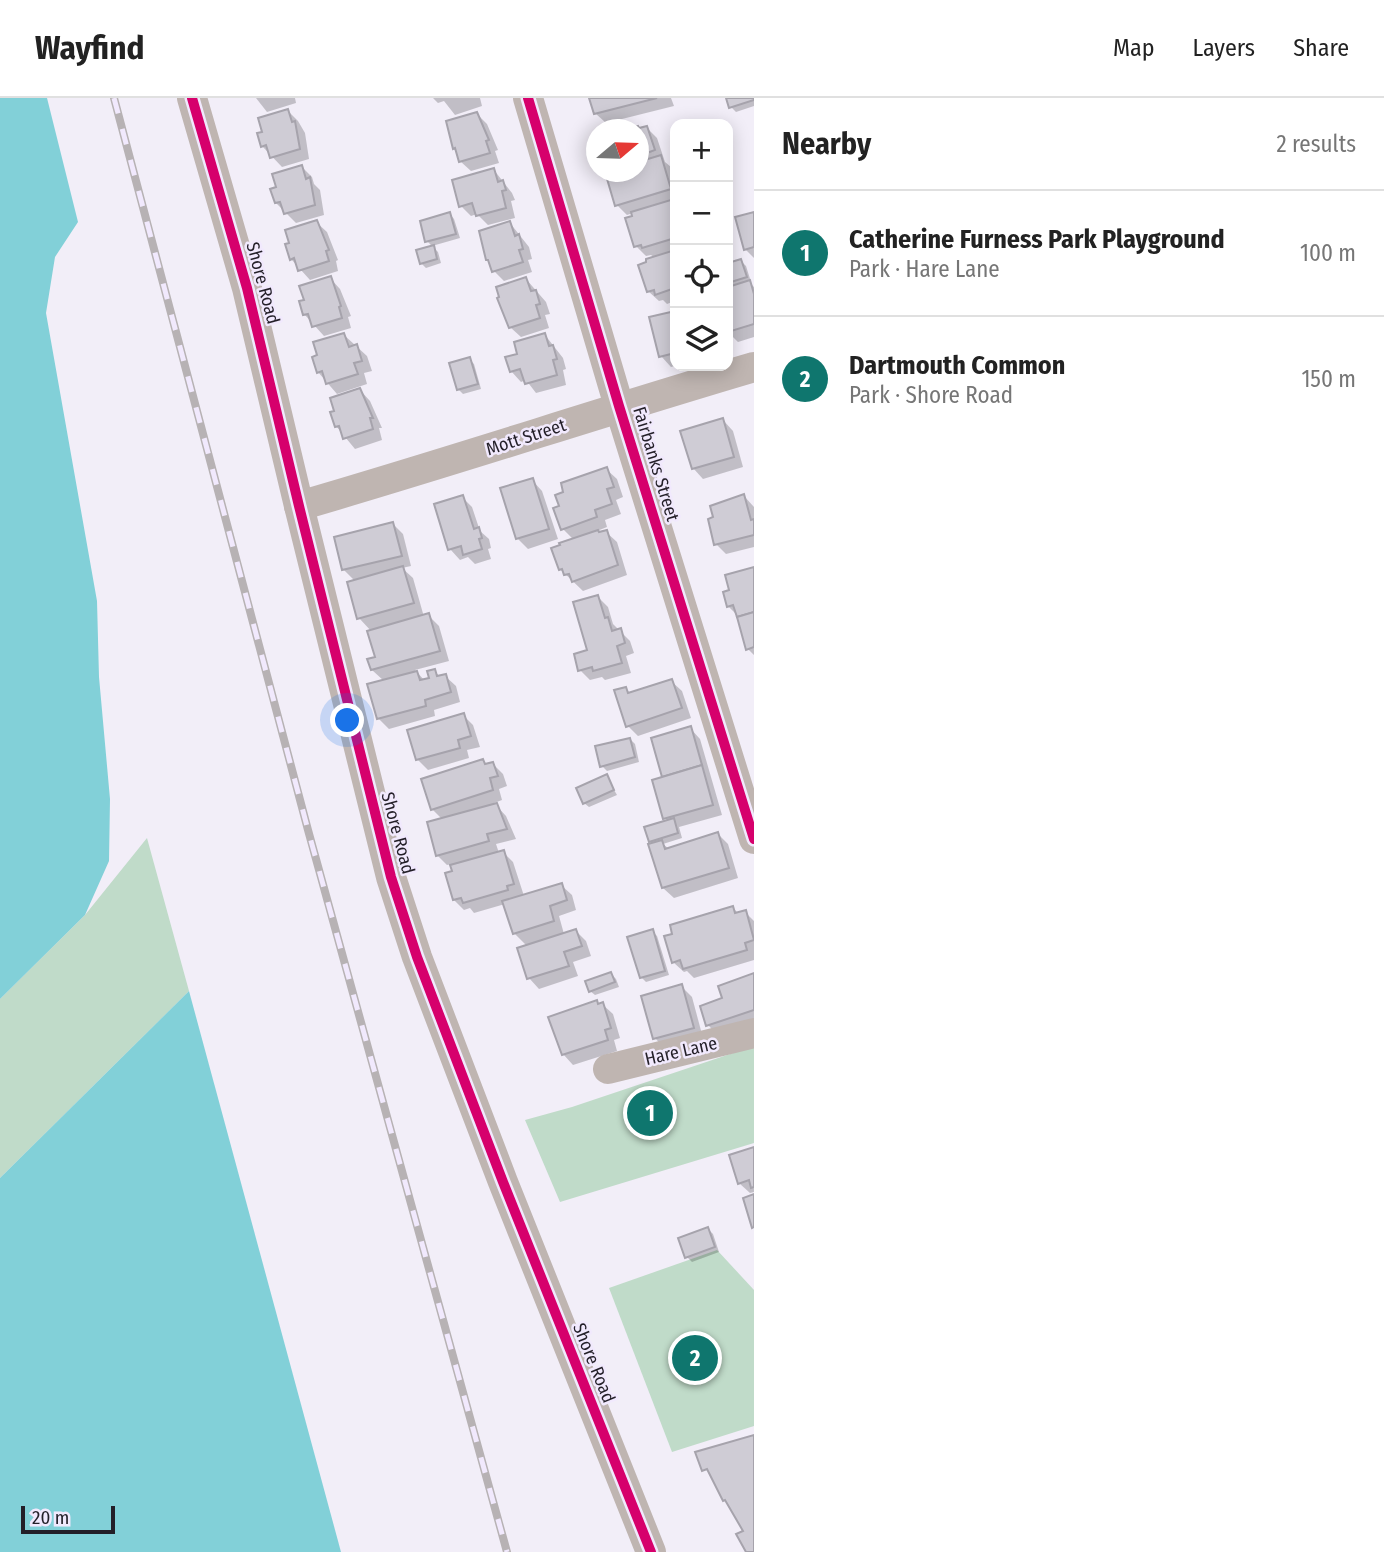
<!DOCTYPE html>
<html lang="en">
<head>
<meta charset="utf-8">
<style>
  :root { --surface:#fff; --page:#f6f6f6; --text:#222; --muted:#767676; --line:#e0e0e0; --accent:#0f766e }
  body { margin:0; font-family:"Fira Sans Condensed",sans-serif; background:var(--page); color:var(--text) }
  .controls { position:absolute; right:21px; top:21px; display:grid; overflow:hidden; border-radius:14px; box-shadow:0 4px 18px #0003 }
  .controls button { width:63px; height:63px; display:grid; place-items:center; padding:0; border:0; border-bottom:2px solid var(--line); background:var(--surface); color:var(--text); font:35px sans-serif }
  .compass { position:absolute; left:586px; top:21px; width:63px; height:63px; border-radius:50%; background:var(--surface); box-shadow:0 4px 18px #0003; rotate:71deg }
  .scale { position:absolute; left:21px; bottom:18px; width:94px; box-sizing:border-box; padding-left:7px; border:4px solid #231f28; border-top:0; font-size:19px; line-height:24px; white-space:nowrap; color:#231f28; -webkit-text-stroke:5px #f1e9fd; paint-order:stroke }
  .you { position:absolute; left:348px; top:623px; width:24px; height:24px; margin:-18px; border:5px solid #fff; border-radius:50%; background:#1a73e8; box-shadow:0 0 0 10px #1a73e833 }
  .badge { display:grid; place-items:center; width:46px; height:46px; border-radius:50%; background:var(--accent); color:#fff; font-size:23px; font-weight:700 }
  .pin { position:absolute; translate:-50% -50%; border:4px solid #fff; box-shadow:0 2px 7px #0006 }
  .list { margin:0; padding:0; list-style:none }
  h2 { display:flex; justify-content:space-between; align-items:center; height:91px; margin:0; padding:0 28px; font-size:30px }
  h2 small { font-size:23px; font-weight:400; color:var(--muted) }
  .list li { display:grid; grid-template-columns:46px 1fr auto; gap:21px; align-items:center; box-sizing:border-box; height:126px; padding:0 28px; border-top:2px solid var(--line) }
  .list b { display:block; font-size:26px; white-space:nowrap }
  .list p { margin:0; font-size:23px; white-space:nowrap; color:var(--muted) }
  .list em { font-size:23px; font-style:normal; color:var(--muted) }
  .icon { flex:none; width:38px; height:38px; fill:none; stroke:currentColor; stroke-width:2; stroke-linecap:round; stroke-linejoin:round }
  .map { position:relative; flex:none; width:754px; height:1454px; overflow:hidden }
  header { display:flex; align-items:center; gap:42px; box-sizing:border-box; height:98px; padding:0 35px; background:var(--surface); border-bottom:2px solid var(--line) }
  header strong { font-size:33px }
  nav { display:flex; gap:38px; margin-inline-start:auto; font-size:24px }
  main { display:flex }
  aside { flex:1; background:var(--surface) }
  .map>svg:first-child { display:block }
  .green { fill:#c0dbc9 }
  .water { fill:#82d0d8 }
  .shadow { fill:#0003 }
  .building { fill:#cfccd5; stroke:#a6a3ac; stroke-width:2 }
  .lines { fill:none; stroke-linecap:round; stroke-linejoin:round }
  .minor { stroke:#bfb5b1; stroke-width:30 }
  .rail-casing { stroke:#b7b2b4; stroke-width:8 }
  .rail { stroke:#f1e9fd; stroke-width:5; stroke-dasharray:16; stroke-linecap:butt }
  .cycleway-casing { stroke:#f1e9fd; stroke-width:15 }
  .cycleway { stroke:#d6006c; stroke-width:10 }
  .labels { text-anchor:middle; stroke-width:5; stroke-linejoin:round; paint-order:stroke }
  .street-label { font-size:18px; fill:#231f28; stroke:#f1e9fd }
</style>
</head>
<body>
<header>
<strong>Wayfind</strong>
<nav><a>Map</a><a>Layers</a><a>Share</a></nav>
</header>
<main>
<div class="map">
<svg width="754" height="1454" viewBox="0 0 754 1454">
  <rect width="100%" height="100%" fill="#f2eef8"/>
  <!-- green -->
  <g class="green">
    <path d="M147 740 189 893 0 1080V901L85 817Z"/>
    <path d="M754 948V1045L560 1104 525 1022 572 1009Z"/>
    <path d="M717 1152 754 1192V1328L672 1354 609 1190Z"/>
  </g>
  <!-- water -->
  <g class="water">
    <path d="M0 0H47L78 124 55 159 46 215 97 503 99 579 110 701 109 763 85 817 0 901Z"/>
    <path d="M189 893 341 1454H0V1080Z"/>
  </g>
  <!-- shadow -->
  <g class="shadow">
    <path d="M256 0H295L296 5 267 14Z"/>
    <path d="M433 0H480L482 8 455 17 444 3 438 5Z"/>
    <path d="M591 0H671L674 8 606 25 595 15Z"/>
    <path d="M728 0H754V8L736 14 731 9Z"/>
    <path d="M288 13 298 23 305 35 309 61 282 69 262 48 264 35Z"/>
    <path d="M477 16 487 26 498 52 495 53 499 65 471 73 460 63 454 50Z"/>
    <path d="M647 30 657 40 665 64 671 69 675 85V203L667 206 663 202 659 203 648 193 655 160 651 157 646 158 636 148 633 115 627 117 617 107 607 75 638 74V32Z"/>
    <path d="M302 69 312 79 314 86 320 92 324 117 296 125 276 105 278 90Z"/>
    <path d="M494 72 512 95 515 102 511 103 515 120 488 127 477 116 471 118 461 108Z"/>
    <path d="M450 116 454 121 460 140 432 148 438 154 441 165 426 170 421 165 433 149 427 143Z"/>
    <path d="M754 116V160L745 151 737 120Z"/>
    <path d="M316 124 327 134 338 162 336 163 338 173 310 182 291 161Z"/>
    <path d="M510 125 529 149 532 161 528 162 532 174 504 183 494 173Z"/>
    <path d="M741 163 746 168 751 184H749L754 189V239L738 244 728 234V167Z"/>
    <path d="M330 180 340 191 351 218 348 219 351 230 324 238 304 216Z"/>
    <path d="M526 181 546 204 550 216 545 217 549 230 521 239 510 229Z"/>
    <path d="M675 215V268L671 269 661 258 651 221Z"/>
    <path d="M344 237 367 258 372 273 364 275 367 286 337 296 318 274Z"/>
    <path d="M545 237 563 260 566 271 563 272 566 287 536 295 526 282 521 284 511 273 519 257Z"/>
    <path d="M469 261 474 266 481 291 463 296 458 291Z"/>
    <path d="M360 292 370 303 382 330H379L382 342 355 351 336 328Z"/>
    <path d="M723 322 733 333 743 369 703 381 693 370Z"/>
    <path d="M606 371 617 381 623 399 616 402 621 416 605 422 607 429 597 433 600 436 606 434 617 444 627 477 583 493 560 471 574 442 563 431Z"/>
    <path d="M532 382 542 393 558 441 528 451 517 440Z"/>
    <path d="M744 398 754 409V449L726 456 716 446Z"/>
    <path d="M462 399 472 409 480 433 489 441 491 450 488 451 491 461 475 466 468 459 460 462 450 451Z"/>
    <path d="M393 426 403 436 411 468 402 470 413 480 424 519 428 517 439 528 449 563 415 572 425 583 431 581 434 573 440 579 445 578 456 588 460 604 434 612 435 618 389 631 378 620 384 583 372 572 377 560 372 534 359 520 355 483 344 472 336 440Z"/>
    <path d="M754 471V557L748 551 738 518 728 508 731 493 727 478Z"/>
    <path d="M598 499 608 509 613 526 630 543 634 555 626 558 631 575 605 582 602 579 590 582 580 572 589 554Z"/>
    <path d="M671 583 682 593 691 620 638 638 628 628 626 591 631 596Z"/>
    <path d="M463 617 473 627 480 649 467 652 469 660 428 672 418 662Z"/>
    <path d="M690 630 700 641 722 717 679 729 682 740 663 746 669 751 718 736 728 746 738 780 674 800 663 790 654 746 651 743 668 723 665 720 664 680 653 641Z"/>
    <path d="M630 641 635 646 639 664 607 673 602 668Z"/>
    <path d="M483 663 487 667 493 666 503 676 507 688 499 691 502 702 494 705 506 718 516 741 496 746 499 755 503 754 513 764 524 798 561 787 572 797 576 812 559 818 564 836 576 833 586 843 591 858 573 864 578 878 539 891 529 880 527 848 514 835 505 806 474 815 470 810 464 812 454 802V774L451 766 447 767 437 757 443 722 432 711Z"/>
    <path d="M606 678 617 697 589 709 584 705Z"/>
    <path d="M733 810 739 816 745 814 754 823V862L694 880 687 873 684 874 673 864Z"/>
    <path d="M652 833 657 838 669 877 646 884 641 879Z"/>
    <path d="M611 876 616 881 619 889 595 897 590 893Z"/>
    <path d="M754 877V926L718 937 708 927 725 901 720 889Z"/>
    <path d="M681 888 692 899 703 940 665 951 655 940Z"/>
    <path d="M602 906 613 916 620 940 614 942 617 953 573 967 563 956 599 907Z"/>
    <path d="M754 1051V1094L750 1095 739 1085 731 1058Z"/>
    <path d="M708 1131 713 1136 719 1154 692 1164 687 1159Z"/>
  </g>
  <!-- building -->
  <g class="building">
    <path d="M589 0H657L594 16Z"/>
    <path d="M726 0H754V2L729 10Z"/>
    <path d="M288 11 292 24 295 23 300 51 270 60 266 47 261 49 257 35 262 34 258 20Z"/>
    <path d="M477 14 489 42 486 43 490 55 459 64 455 50 453 51 446 23Z"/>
    <path d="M638 28 639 30 647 28 655 52 647 55V59L638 61V32H626Z"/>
    <path d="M661 57 671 91 615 108 605 74H638V64Z"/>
    <path d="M302 67 306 81 310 79 315 107 284 116 280 104 275 105 270 91 276 89 272 76Z"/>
    <path d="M494 70 498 84 503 82 506 92 502 93 506 110 476 118 472 105 459 109 452 82Z"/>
    <path d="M674 101 675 140 642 150 641 147 634 149 625 120 632 118 631 114Z"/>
    <path d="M450 114 456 136 425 144 420 123Z"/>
    <path d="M754 114V149L744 152 735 119Z"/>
    <path d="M317 122 329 152 326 153 329 163 298 173 294 160 290 162 285 146 289 145 285 132Z"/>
    <path d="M510 123 515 138 519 136 523 151 519 152 523 164 492 174 488 162H486L479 133Z"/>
    <path d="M434 147 437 161 420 166 416 152Z"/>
    <path d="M675 152V190L655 197 654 192 647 194 638 167 646 164V161Z"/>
    <path d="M741 161 747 179 728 185V165Z"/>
    <path d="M331 178 341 208 339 209 342 220 312 229 308 216 303 217 299 203 304 202 299 188Z"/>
    <path d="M526 179 531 193 536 192 540 206 536 207 540 220 509 230 497 200 499 199 496 189Z"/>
    <path d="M750 182 754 196V226L728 234V189Z"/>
    <path d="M675 213V255L659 259 649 219Z"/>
    <path d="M344 235 349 249 357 246 362 263 354 265 358 276 326 286 322 273 317 275 312 259 317 257 313 244Z"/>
    <path d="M545 235 549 248 553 247 557 261 553 262 557 277 525 286 520 271 510 274 505 259 517 256 514 244Z"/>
    <path d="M470 259 478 286 457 292 449 265Z"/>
    <path d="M360 290 373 320H370L373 331 343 341 339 328 335 329 330 314 334 313 330 300Z"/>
    <path d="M723 320 734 359 692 371 680 333Z"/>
    <path d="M607 369 614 389 607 391 612 406 595 412 597 419 561 432 553 410 559 408 555 397 563 394 561 385Z"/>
    <path d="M533 380 549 431 516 441 500 390Z"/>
    <path d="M744 396 751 422 754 421V437L714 447 708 421 713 419 710 408Z"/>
    <path d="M463 397 474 431 479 429 482 440 479 441 482 451 463 457 461 448 448 452 434 406Z"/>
    <path d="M393 424 402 458 342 472 334 439Z"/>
    <path d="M598 432 599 434 607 432 618 467 572 484 569 476 564 477 562 471 559 472 551 450 560 447 559 445Z"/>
    <path d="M403 468 414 505 357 521 347 484Z"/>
    <path d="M754 469V514L737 519 733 507 727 509 723 494 729 492 725 477Z"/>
    <path d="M598 497 605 520 608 519 612 533 621 530 625 545 617 548 622 565 593 573 592 569 578 573 574 556 587 552 573 504Z"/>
    <path d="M754 514V549L746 552 737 519Z"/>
    <path d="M429 515 440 553 371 572 367 561 375 559 367 533Z"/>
    <path d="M435 571 437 578 446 576 451 594 425 602 426 608 377 621 367 586 417 573 420 582 429 580 427 573Z"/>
    <path d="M672 581 682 610 626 629 614 592 626 589 628 595Z"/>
    <path d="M464 615 471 638 458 642 460 650 416 662 407 632Z"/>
    <path d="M691 628 702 667 662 679 651 640Z"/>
    <path d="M630 640 635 659 600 669 595 648Z"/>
    <path d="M483 661 485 666 493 664 498 678 490 680 493 692 431 712 421 681Z"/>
    <path d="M702 667 713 707 663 721 652 682Z"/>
    <path d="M607 676 614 692 583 706 576 690Z"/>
    <path d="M497 705 507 731 487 736 489 743 436 758 427 724Z"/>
    <path d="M674 720 678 735 649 744 644 729Z"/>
    <path d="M718 734 729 770 662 790 648 746 662 742 665 751Z"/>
    <path d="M504 752 514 786 507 788 508 792 463 805 461 800 453 802 445 775 452 773 450 767Z"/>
    <path d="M562 785 567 802 550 808 554 823 513 836 502 803Z"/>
    <path d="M733 808 735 815 746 812 754 842 745 845 747 852 683 871 680 862 672 865 664 838 672 836 670 827Z"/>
    <path d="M576 831 582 848 564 854 569 868 527 881 517 850Z"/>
    <path d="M653 831 665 873 640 880 627 839Z"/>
    <path d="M611 874 615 884 589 894 585 883Z"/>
    <path d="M754 875V912L706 928 700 908 722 900 718 888Z"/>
    <path d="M682 886 694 930 653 941 641 898Z"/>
    <path d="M597 902 598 906 603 904 611 930 605 932 608 942 562 957 548 919Z"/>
    <path d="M754 1049V1089L751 1090 749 1082 738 1086 729 1057Z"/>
    <path d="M754 1096V1129L752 1130 743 1100Z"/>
    <path d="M708 1129 715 1149 685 1160 678 1140Z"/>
    <path d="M754 1337V1454H746L736 1436 743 1433 725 1402 723 1403 707 1371 702 1373 695 1354Z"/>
  </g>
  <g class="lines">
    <!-- minor -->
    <g class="minor">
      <path d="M192 0 247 190 299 408 391 779 417 859 503 1084 651 1454"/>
      <path d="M528 0 619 308 754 741"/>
      <path d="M299 408C451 364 601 314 754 269"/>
      <path d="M608 971 754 935"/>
    </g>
    <defs>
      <path id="rail" d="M114 0 308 732 507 1454"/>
    </defs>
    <!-- rail casing -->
    <use href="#rail" class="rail-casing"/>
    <!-- rail -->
    <use href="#rail" class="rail"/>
    <defs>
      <g id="cycleway">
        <path d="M192 0 247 190 299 408 391 779 417 859 503 1084 651 1454"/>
        <path d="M528 0 619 308 754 741"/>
      </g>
    </defs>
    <!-- cycleway casing -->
    <use href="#cycleway" class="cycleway-casing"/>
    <!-- cycleway -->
    <use href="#cycleway" class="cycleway"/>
  </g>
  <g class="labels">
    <!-- street labels -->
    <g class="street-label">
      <text transform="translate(263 185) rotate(75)" y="6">Shore Road</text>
      <text transform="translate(526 339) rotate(-18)" y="6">Mott Street</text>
      <text transform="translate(656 366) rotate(73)" y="6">Fairbanks Street</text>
      <text transform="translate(398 735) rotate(75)" y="6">Shore Road</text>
      <text transform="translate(681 953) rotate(-13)" y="6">Hare Lane</text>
      <text transform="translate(594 1265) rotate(68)" y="6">Shore Road</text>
    </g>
  </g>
</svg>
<div class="controls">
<button>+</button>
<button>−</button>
<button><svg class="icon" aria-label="locate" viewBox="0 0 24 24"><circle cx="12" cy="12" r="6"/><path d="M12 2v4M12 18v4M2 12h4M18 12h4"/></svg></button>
<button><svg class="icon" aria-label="layers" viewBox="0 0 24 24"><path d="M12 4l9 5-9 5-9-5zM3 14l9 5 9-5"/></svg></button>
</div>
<svg class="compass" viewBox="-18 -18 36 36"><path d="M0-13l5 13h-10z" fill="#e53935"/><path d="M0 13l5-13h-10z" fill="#767676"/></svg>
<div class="scale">20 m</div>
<div class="you"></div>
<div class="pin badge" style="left:650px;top:1015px">1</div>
<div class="pin badge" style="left:695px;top:1260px">2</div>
</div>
<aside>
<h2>Nearby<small>2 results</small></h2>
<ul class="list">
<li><span class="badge">1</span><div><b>Catherine Furness Park Playground</b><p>Park · Hare Lane</p></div><em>100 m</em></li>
<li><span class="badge">2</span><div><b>Dartmouth Common</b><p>Park · Shore Road</p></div><em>150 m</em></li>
</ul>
</aside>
</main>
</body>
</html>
